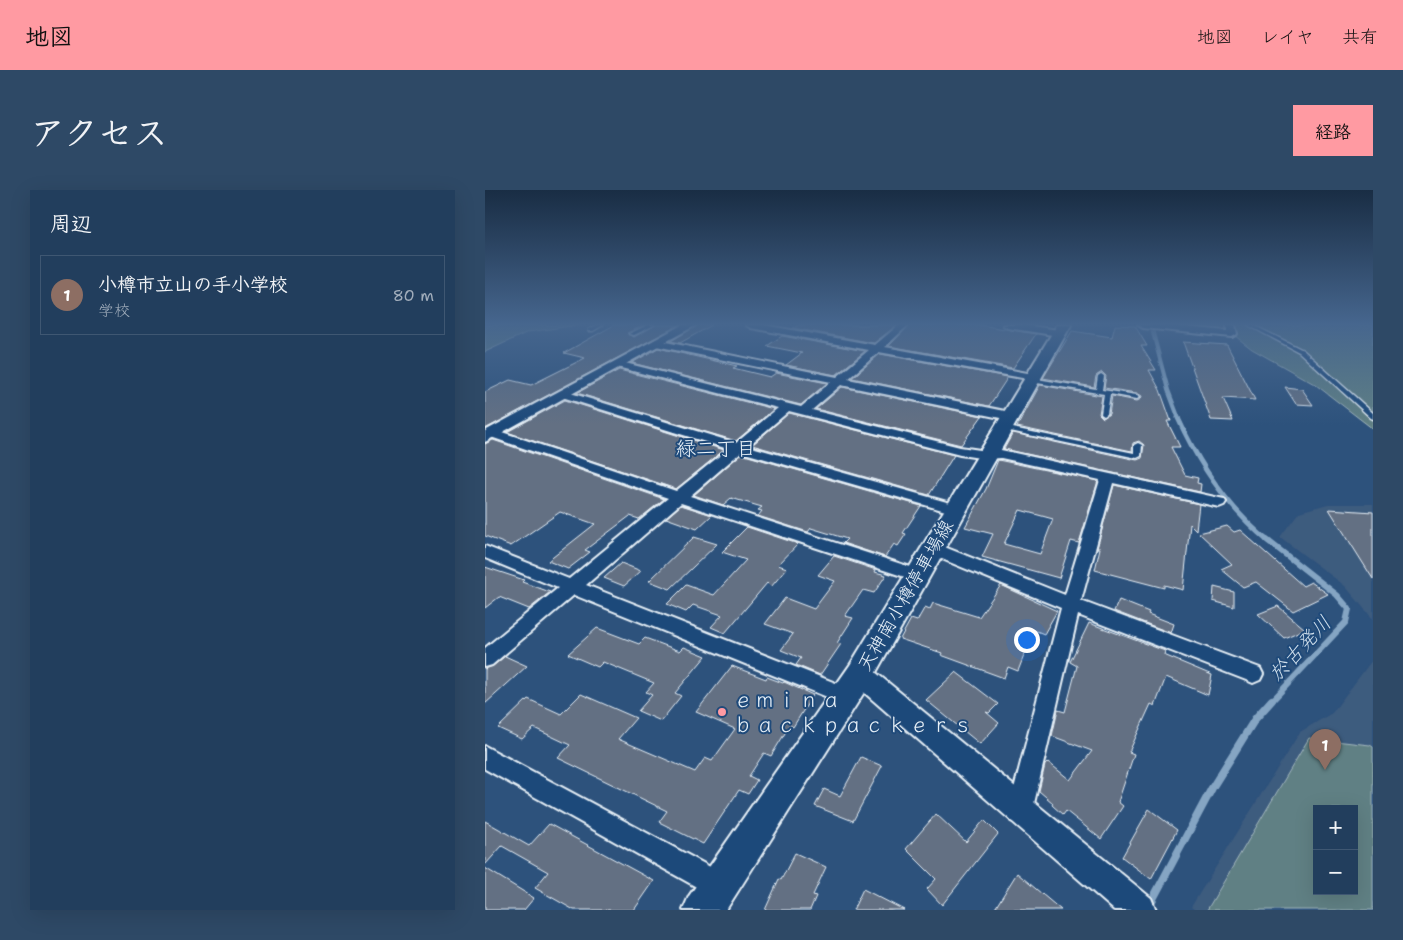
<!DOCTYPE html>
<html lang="ja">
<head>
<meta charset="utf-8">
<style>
  :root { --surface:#223e5d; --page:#2e4966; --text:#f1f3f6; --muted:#a2aebc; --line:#3f5772; --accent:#ff9aa2 }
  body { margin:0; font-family:"Shantell Sans","Klee One",sans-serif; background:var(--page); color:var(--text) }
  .controls { position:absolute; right:15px; bottom:15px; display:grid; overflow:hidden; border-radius:0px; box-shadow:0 5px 20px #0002 }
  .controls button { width:45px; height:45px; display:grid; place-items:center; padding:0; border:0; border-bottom:1px solid var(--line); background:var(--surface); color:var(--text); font:25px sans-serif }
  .you { position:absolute; left:541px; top:449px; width:18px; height:18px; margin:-12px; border:4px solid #fff; border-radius:50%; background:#1a73e8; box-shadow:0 0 0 8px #1a73e833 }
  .badge { display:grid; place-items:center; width:32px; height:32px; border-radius:50%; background:var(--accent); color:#fff; font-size:16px; font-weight:700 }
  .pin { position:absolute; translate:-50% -41px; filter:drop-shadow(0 1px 2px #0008) }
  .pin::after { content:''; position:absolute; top:26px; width:18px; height:15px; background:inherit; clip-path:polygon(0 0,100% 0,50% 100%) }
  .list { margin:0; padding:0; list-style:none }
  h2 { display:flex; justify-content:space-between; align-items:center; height:65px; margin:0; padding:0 20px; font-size:21px }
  h2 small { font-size:16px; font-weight:400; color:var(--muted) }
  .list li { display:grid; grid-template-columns:32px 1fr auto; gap:15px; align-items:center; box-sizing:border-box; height:80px; margin:0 10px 10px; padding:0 10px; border:1px solid var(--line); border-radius:0px }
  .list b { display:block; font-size:19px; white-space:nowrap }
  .list p { margin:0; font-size:16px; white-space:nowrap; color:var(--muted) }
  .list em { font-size:16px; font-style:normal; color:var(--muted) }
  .map { position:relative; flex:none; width:888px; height:720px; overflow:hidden; border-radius:0px }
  header { display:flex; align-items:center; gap:30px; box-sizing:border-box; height:70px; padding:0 25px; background:var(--accent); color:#111 }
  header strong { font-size:24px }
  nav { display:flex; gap:28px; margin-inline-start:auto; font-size:18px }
  .intro { display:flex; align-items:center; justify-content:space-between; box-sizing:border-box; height:120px; padding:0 30px }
  h1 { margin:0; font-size:35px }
  .button { padding:12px 22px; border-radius:0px; background:var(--accent); color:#111; font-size:18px; font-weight:700 }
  main { display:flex; gap:30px; padding:0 30px }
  aside { flex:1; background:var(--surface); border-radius:0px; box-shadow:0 5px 20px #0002 }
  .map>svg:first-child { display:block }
  .built { fill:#3e5b7e; fill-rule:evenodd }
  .green { fill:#608084; stroke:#a4b8be; fill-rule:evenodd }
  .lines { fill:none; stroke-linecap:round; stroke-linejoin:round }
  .stream-far3 { stroke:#85a5c3; stroke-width:4 }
  .stream-far2 { stroke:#85a5c3; stroke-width:5 }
  .stream-far1 { stroke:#85a5c3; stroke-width:6 }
  .stream { stroke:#85a5c3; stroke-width:8 }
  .building { fill:#647083; stroke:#e8f1f8; fill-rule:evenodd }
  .service-casing { stroke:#e8f1f8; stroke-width:3 }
  .minor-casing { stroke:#e8f1f8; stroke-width:4 }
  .tertiary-casing { stroke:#e8f1f8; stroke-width:4 }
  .secondary-casing { stroke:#e8f1f8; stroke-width:4 }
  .service { fill:#1f4a7a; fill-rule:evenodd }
  .minor { fill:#1f4a7a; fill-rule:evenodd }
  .tertiary { fill:#1f4a7a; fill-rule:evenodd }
  .secondary { fill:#1f4a7a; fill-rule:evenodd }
  .poi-dot { fill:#ff9aa2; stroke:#1f4a7a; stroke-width:2 }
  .labels { text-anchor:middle; stroke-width:4; stroke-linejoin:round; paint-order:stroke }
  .street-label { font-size:19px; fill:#e8f1f8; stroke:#1f4a7a }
  .neighbourhood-label { font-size:20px; fill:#e8f1f8; stroke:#1f4a7a }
  .water-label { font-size:20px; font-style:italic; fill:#cfdeeb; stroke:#1f4a7a }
  .near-poi-label { font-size:22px; fill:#e8f1f8; stroke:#1f4a7a; text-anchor:start }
</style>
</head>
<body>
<header>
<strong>地図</strong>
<nav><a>地図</a><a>レイヤ</a><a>共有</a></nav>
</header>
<div class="intro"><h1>アクセス</h1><a class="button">経路</a></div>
<main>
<aside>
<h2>周辺<small></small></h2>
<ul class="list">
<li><span class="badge" style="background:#8d6e63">1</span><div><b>小樽市立山の手小学校</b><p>学校</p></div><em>80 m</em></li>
</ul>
</aside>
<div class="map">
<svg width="888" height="720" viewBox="0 0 888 720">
  <rect width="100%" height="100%" fill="#2d527c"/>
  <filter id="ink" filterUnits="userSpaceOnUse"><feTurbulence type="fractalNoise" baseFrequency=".02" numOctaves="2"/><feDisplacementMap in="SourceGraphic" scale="10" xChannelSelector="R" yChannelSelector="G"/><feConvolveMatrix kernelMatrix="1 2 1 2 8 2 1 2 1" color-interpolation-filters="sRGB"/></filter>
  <g filter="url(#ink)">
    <!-- built -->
    <g class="built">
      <path d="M843 314H888V429L860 396 795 347 814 322Z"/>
      <path d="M888 469V720H710L706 717 815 542 847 523ZM832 619H869V701H832Z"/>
    </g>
    <!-- green -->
    <g class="green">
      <path d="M0 135H94L43 142 0 162Z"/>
      <path d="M684 135H888V239L831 195 767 159 750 146 684 140Z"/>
      <path d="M824 548 885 555 888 557V720H722ZM832 619H869V701H832Z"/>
    </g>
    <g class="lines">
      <!-- stream-far3 -->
      <path class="stream-far3" d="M669 135 667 139 683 200 694 229"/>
      <!-- stream-far2 -->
      <path class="stream-far2" d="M693 228C715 277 743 318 784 352"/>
      <!-- stream-far1 -->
      <path class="stream-far1" d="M782 350 852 405 864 419 861 432 786 512"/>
      <!-- stream -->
      <path class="stream" d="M662 720 727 598 770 529 787 510"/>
    </g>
    <!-- building -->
    <g class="building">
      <path d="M129 135H159L142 143 149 147 171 135H194L0 239V202L25 190 46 195 100 168 79 163Z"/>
      <path d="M213 135H227L195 153 186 151Z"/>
      <path d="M314 135H412L389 153 308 138Z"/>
      <path d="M425 135H495L551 144 528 178 404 156Z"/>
      <path d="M630 135 650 136 662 156H656L671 180H664L675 200 686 231H682L695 257H686L700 285 713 288 712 293 716 294 715 302 519 259 528 243 652 270 657 268 659 255 654 251 648 253 647 261 532 237 555 195 617 206 614 224 618 228 624 224 627 206 652 211 656 209 657 206 652 203 619 198 621 186 617 182 611 186 609 197 558 188 587 141 627 147Z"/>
      <path d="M297 146 380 161 351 185 301 175 317 163 282 156Z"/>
      <path d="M698 152 742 155 770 210 738 208 748 231 726 230Z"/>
      <path d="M173 158 252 176 248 178 285 187 291 183 342 193 316 215 147 173Z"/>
      <path d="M395 164 523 187 504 216 367 188Z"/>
      <path d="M134 180 289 219 251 251 92 203Z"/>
      <path d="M357 197 497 226 476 255 331 219Z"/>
      <path d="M800 197 817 199 828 215 811 214Z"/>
      <path d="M80 210 239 260 191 299 22 242Z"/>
      <path d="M304 223 469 265 444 305 267 255Z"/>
      <path d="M8 250 179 309 154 329 145 326 100 360 105 362 83 379 63 371 110 334 75 322 26 356 0 346V254Z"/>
      <path d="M256 264 436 316 418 343 421 344 413 356 409 354 400 367 358 353 362 349 326 338 323 342 273 326 277 321 273 320 277 317 246 308 238 315 209 305Z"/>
      <path d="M513 270 613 291 594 353 586 351 574 388 497 367 508 344 480 337 501 299ZM535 320 568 329 555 364 519 354Z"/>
      <path d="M629 295 714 314 711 340 705 334 698 400 679 395V398L610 380 615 358H612Z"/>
      <path d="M196 315 227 325 212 339 181 328Z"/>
      <path d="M844 319 888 322V389Z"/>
      <path d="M742 336 749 342 755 340 818 396 826 392 843 404 808 421 771 392 758 397 736 379 747 374 714 343Z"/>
      <path d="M262 337 313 354 293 375 302 378 286 397 282 393 240 443 226 437 237 425 208 415 201 422 182 414 201 395 229 405 261 370 237 362Z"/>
      <path d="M209 347 232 354 185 399 164 391Z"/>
      <path d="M349 366 391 380 390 382 401 385 389 403 378 400 360 426 368 428 352 453 356 454 335 485 311 475 316 468 296 460 308 444 280 434 300 408 329 419 350 391 333 385Z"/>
      <path d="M136 373 156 381 139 396 119 388Z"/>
      <path d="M0 377 39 390 37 392 65 402 44 419 14 407 0 418Z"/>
      <path d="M516 395 572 421 559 444 549 440 533 481 523 477 519 488 456 465 457 463 415 449 426 429 432 431 440 417 445 419 448 413 494 427Z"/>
      <path d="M729 397 749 402V417L728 411Z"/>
      <path d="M634 410 664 422 663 424 689 434 686 443 629 421Z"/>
      <path d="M793 416 820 439 799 448 773 424Z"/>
      <path d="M604 433 680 461 679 465 727 485 723 505 681 487 670 516 666 514 644 562 649 564 633 612 638 616 616 649 581 621 578 625 567 615 568 613 554 601 560 575 563 572 585 590 607 561 567 546 573 520 580 522 592 476 585 472Z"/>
      <path d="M112 438 154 454 160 448 195 461 199 457 221 466 190 503 196 506 176 531 153 521 167 505 161 502 169 493 118 472 113 477 83 464Z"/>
      <path d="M20 466 42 476 0 514V479L8 476Z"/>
      <path d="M247 476 281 489 282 487 298 493 299 492 328 505 308 537 305 535 286 566 279 563 264 586 272 590 263 604 254 600 218 654 174 632 182 621 73 568 85 555 49 538 37 549 13 538 43 509 76 524 96 504 151 528 133 549 210 582 220 568 227 571 250 539 211 522Z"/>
      <path d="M471 482 513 514 504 523 501 522 514 533 495 554 441 510Z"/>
      <path d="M376 567 397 576 368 631 330 616 339 599 355 606Z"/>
      <path d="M664 619 692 640 666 689 637 667Z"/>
      <path d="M451 624 481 652 499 630 513 644 457 715 442 699 451 689 421 659Z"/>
      <path d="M0 631 44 656 64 634 169 691 149 720H89L50 698 63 682 17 656 0 675Z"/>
      <path d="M310 663 341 677 328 705 331 706 325 720H280L294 689 296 690Z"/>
      <path d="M0 678 49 708 39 720H0Z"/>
      <path d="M532 683 576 720H509Z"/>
      <path d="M378 699 419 720H368Z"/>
    </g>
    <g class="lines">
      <defs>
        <g id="service">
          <path d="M112 135H118L108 141H104V139Z"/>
          <path d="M163 135H169L149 145 144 144Z"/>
          <path d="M763 135H768L818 160 888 223V229L886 228 814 162Z"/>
          <path d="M616 184 619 186 617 200 652 205 655 207 652 209 625 204 622 224 619 226 616 224 619 204 546 192 543 190 546 188 611 199 613 186Z"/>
          <path d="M518 236 649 263V255L653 253 657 255 656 266 652 268 516 239 515 238Z"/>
        </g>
        <g id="minor">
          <path d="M261 135H279L390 155 414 135H423L400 157 548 184 553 187 548 190 394 162 363 189 525 222 531 226 525 230 356 195 327 220 475 257 502 261 516 260 739 309 741 312 739 315 734 317 628 293 596 411 775 478 778 484 775 490 768 493 761 490 593 425 547 622 544 631 535 634 526 631 523 622 576 418 440 362 438 358 440 354 446 352 452 354 580 405 615 290 516 268 502 269 475 265 304 221 263 256 476 316 478 319 476 322 471 324 256 262 205 306 438 381 441 385 438 389 432 391 426 389 196 313 101 395 366 499 369 505 366 511 359 514 352 511 89 405 7 475 0 477V458L73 398 0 368V356L84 389 183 308 3 246 1 243 3 240H11L191 301 243 259 74 206 72 204 78 201 82 202 251 253 293 218 128 176 127 174 132 171 316 217 346 192 171 156 166 153 171 150 352 187 384 160 266 138Z"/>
          <path d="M518 135H539L574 140 579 143 574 146 523 138Z"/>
          <path d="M653 135H682L742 141V135H750L752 144 747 147 658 138Z"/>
          <path d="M0 556 242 686 246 695 242 704 233 708 224 704 0 579Z"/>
        </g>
        <g id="tertiary">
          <path d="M197 135H211L0 252V241Z"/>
          <path d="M375 473 384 477 666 708 671 720H629L366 491 363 484 366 477Z"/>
        </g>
        <path id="secondary" d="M572 135H586L385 493 241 720H198L204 706 365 475Z"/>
      </defs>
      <!-- service casing -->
      <use href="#service" class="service-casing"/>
      <!-- minor casing -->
      <use href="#minor" class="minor-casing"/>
      <!-- tertiary casing -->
      <use href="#tertiary" class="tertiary-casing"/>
      <!-- secondary casing -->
      <use href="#secondary" class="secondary-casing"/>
      <!-- service -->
      <use href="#service" class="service"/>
      <!-- minor -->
      <use href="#minor" class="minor"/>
      <!-- tertiary -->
      <use href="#tertiary" class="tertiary"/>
      <!-- secondary -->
      <use href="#secondary" class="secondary"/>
    </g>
  </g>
  <!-- sky -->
  <linearGradient id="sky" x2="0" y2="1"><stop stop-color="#192d44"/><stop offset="0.57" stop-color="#46668e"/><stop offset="1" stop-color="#46668e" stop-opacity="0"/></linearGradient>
  <rect width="888" height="235" fill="url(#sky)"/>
  <!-- markers -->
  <circle class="poi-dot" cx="237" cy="522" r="5"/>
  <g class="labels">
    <!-- street labels -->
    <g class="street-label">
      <text transform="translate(420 405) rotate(-60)" y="7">天神南小樽停車場線</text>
    </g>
    <!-- neighbourhood labels -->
    <g class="neighbourhood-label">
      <text x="231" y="265">緑二丁目</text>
    </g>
    <!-- water labels -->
    <g class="water-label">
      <text transform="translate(815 458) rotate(-47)" y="7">於古発川</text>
    </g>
    <!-- near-poi labels -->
    <g class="near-poi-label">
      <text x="247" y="517">ｅｍｉｎａ<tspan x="247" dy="25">ｂａｃｋｐａｃｋｅｒｓ</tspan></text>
    </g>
  </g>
</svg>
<div class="controls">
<button>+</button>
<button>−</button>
</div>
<div class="you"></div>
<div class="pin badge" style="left:840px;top:580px;background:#8d6e63">1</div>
</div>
</main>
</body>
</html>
